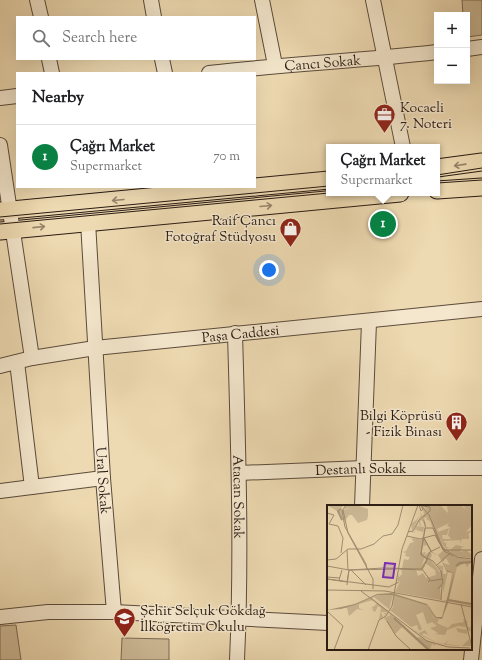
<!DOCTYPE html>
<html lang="en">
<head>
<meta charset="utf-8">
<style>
  :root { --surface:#fff; --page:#f6f6f6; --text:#202124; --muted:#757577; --line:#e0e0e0; --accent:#0b8043 }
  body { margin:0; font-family:"Sorts Mill Goudy",serif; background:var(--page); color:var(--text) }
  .controls { position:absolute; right:12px; top:12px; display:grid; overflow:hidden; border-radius:0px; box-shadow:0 4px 16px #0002 }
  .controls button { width:36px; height:36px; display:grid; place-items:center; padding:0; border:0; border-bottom:1px solid var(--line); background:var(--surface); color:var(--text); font:20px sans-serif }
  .you { position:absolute; left:269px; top:270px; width:14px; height:14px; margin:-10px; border:3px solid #fff; border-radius:50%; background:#1a73e8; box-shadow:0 0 0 6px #1a73e833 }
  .badge { display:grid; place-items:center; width:26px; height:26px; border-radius:50%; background:var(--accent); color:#fff; font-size:13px; font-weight:700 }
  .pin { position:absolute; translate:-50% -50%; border:2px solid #fff; box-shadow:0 1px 4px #0006 }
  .popup { position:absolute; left:326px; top:144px; width:114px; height:52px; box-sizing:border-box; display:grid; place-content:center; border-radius:0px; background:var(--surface); filter:drop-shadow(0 1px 3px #0005); font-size:13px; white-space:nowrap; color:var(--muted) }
  .popup b { font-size:15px; color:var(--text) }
  .popup::after { content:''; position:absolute; left:50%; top:100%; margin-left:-8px; border:8px solid transparent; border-top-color:var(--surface) }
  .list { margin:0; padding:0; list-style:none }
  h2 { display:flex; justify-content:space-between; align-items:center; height:52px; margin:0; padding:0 16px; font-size:17px }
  h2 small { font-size:13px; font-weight:400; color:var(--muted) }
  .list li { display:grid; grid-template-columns:26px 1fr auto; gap:12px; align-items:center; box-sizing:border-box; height:64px; padding:0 16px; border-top:1px solid var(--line) }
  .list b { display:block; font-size:15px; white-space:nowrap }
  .list p { margin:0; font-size:13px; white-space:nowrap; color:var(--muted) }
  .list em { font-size:13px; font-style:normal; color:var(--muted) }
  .icon { flex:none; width:22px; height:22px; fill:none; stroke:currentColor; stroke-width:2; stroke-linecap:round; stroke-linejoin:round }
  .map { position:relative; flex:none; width:482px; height:660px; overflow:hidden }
  .search { position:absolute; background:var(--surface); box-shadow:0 4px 16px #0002; left:16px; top:16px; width:240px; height:44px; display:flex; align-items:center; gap:10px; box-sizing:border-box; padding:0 14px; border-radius:0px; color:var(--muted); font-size:15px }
  .panel { position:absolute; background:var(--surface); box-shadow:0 4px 16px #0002; left:16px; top:72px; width:240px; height:116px; border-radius:0px }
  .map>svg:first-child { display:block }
  .green { fill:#cdba97; stroke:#7c6a55 }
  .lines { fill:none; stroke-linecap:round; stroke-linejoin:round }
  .minor-casing { stroke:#5b4b3b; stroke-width:16 }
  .major-casing { stroke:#2a1b13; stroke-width:19 }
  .minor { stroke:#f4e7cd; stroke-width:14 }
  .major { stroke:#eedab2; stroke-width:17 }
  .tram { stroke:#2a1b13; stroke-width:1 }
  .oneway { stroke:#96846a }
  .labels { text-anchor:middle; stroke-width:3; stroke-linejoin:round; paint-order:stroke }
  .street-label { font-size:14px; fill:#2a1b13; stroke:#f4e7cd }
  .poi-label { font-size:14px; fill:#2a1b13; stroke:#f4e7cd; text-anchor:start }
  .inset-river { fill:none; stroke:#ab997c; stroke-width:2 }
  .inset-road { fill:none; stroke:#a08e72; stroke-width:1 }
  .view { fill:#7b2cbf; fill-opacity:0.15; stroke:#7b2cbf; stroke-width:2 }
  .inset-edge { fill:none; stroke:#2a1b13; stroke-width:2 }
</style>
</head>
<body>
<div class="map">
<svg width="482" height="660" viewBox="0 0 482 660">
  <rect width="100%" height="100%" fill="#eedab2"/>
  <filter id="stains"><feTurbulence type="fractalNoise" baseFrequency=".005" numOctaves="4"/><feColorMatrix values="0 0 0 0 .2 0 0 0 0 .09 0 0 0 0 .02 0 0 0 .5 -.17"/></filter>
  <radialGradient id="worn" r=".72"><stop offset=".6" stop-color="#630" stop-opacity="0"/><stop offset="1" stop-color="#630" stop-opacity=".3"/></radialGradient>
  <!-- green -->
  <g class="green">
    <path d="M462 0H482V35L467 37V15H463Z"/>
    <path d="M16 625 21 660H0V626Z"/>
    <path d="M122 638 169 639V660H121Z"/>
  </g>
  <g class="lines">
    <defs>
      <g id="minor">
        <path d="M37 0 41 17"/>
        <path d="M151 0 154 17"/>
        <path d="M262 0 275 65"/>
        <path d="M373 0 403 147"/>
        <path d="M467 49 482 47"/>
        <path d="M49 59 52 73"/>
        <path d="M162 59 165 73"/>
        <path id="s1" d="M209 73C285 64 361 61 437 52"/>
        <path d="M0 98 17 96"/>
        <path d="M0 145 32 358"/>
        <path id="s2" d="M88 222 103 478 114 612"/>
        <path id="s3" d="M235 333C238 442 242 551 237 660"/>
        <path d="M17 362 32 487"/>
        <path id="s4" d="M0 366 32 358 95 348 482 309"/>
        <path id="s5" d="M239 473 364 468H482"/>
        <path d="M0 491 103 478"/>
        <path d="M362 506 369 322"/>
        <path d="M0 617 48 612H114L328 623"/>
        <path d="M471 660 482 559"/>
      </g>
      <g id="major">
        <path d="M437 168 482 162"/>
        <path d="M255 187 329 180"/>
        <path d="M437 190 482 187"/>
        <path d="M0 211 254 187"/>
        <path d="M0 231 400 193"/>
      </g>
    </defs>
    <!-- minor casing -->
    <use href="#minor" class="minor-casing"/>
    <!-- major casing -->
    <use href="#major" class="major-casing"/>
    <!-- minor -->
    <use href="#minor" class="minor"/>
    <!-- major -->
    <use href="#major" class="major"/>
    <!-- tram -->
    <g class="tram">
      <path d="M437 175 482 168"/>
      <path d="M437 183 482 180"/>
      <path d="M0 217 329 186"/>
      <path d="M0 224 329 193"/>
    </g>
  </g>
  <!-- one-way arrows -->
  <defs><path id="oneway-shaft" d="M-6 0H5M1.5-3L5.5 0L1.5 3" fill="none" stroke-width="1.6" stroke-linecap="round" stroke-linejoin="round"/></defs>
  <g class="oneway">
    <use href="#oneway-shaft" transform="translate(460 165) rotate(172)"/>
    <use href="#oneway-shaft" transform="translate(118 200) rotate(175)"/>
    <use href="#oneway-shaft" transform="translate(266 206) rotate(-5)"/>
    <use href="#oneway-shaft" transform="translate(39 227) rotate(-6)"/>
  </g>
  <!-- icons -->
  <defs>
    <symbol id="office-pin" viewBox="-11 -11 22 30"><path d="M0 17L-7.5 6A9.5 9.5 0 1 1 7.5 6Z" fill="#8f2418" stroke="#f4e7cd"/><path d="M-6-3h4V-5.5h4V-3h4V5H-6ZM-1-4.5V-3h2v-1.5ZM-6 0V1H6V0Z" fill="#fff"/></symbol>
    <symbol id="shop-pin" viewBox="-11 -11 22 30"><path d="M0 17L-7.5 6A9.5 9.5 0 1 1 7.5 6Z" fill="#8f2418" stroke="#f4e7cd"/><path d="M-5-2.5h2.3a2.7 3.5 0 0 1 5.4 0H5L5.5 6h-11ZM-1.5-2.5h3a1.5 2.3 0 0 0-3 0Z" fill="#fff"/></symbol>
    <symbol id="building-pin" viewBox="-11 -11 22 30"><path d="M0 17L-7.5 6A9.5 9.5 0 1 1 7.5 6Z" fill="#8f2418" stroke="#f4e7cd"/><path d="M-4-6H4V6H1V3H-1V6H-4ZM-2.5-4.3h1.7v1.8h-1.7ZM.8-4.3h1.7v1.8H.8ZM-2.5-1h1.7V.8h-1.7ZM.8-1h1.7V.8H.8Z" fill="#fff"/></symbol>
    <symbol id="school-pin" viewBox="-11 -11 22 30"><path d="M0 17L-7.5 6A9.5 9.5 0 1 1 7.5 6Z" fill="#8f2418" stroke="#f4e7cd"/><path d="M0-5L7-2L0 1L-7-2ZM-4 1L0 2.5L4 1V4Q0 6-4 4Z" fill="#fff"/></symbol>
  </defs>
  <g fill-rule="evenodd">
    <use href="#office-pin" x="372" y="102" width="25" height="34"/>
    <use href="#shop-pin" x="278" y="216" width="25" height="34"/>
    <use href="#building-pin" x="444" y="410" width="25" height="34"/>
    <use href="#school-pin" x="112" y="606" width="25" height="34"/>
  </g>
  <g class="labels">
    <!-- street labels -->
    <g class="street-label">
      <text dy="5" stroke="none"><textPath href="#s1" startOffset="114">Çancı Sokak</textPath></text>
      <text dy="5" stroke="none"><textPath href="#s4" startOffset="243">Paşa Caddesi</textPath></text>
      <text dy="5" stroke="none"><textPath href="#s5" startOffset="122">Destanlı Sokak</textPath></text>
      <text dy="5" stroke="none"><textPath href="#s2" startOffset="259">Ural Sokak</textPath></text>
      <text dy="5" stroke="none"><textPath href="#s3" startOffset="164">Atacan Sokak</textPath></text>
    </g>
    <!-- poi labels -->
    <g class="poi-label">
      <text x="400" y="112">Kocaeli<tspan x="400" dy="16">7. Noteri</tspan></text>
      <text x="276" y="225" text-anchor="end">Raif Çancı<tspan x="276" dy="16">Fotoğraf Stüdyosu</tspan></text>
      <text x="442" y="420" text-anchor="end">Bilgi Köprüsü<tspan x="442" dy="16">- Fizik Binası</tspan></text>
      <text x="140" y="615">Şehit Selçuk Gökdağ<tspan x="140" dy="16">İlköğretim Okulu</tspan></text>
    </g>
  </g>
  <!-- overview -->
  <g transform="translate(327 505)">
    <rect width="145" height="145" fill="#eedab2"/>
    <path d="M0 0H17L14 3 16 5 24 3 17 4 19 0 32 1 41 4V11L40 15 31 18 25 10H22L17 17 10 6ZM107 0 111 2 110 0H113L121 8 120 0H134L138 4 137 0H145V20L139 27 145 25 138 33 142 29V34H135L133 38V35L116 36 121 40 119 39V42H124L119 43 123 45 129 40 138 42H135L133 47 139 45 144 49V53L129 51 117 42 97 1ZM122 18 120 21 123 22 121 30 124 34H116L115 30H120L122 23 111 27 110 24ZM95 1 102 10 116 43 130 52 145 55 140 62 138 58 130 62 122 94 145 99V101L114 95H120L125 68 121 67 116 88V79L113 83 114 95 68 87 73 77 70 75 69 80 70 76 71 69V68L72 72 75 69 74 64 93 65H89L91 71 96 68 99 73 109 70 108 65 98 58 101 52 97 54 94 64 75 63 77 54 81 55 83 52 78 51 79 48 75 47 79 46 83 38 87 37 84 33 95 35 98 23 96 33 100 40 96 41 95 36 94 48 99 47 97 51 103 46 105 50 103 54 113 67 115 64H113L111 60 116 61V69H119L120 64 116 58 123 60 119 53 116 57 111 50 117 45 111 37 103 16 99 14 101 12 97 13 99 22 95 15 93 16 94 21 92 20V15L90 21 97 22 96 29V27L89 25 90 22 87 28 84 27H87L91 16 98 10 91 14 86 25 81 26 85 25 84 19 94 11 93 6 95 11 97 9ZM53 90H66L62 104 47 92ZM67 90 103 102 107 113 112 114 110 118 121 123 125 119 137 117 136 114 145 118 140 116 141 122H144L143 124 145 125V127L140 125V129L131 127 129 123 140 125 139 122 131 121 120 125 118 130 108 129 111 128 103 123 110 121 105 117 100 119 96 107 89 110 95 124 92 126 90 120 84 122 92 128 98 125 101 130 97 128 95 130 109 137 117 139 122 135 119 139 135 141 142 134 144 141H132L119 140 108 137 95 131 63 105 66 103ZM45 93 61 106 57 112 58 109H56L60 107H54L56 112 52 115 54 103 51 101 48 107 45 105 47 104 44 103 50 99 46 95 32 99V103L36 105 30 104 22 111 20 103H15ZM62 107 90 133 92 132 108 139V141L105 139 103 145H100L75 122 68 129 57 113 64 110H61H63Z" fill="#cdba97" fill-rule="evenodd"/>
    <path d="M96 14 98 17 99 22 97 32 105 47 112 51 120 65 122 66 125 67 127 68V70L121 98 115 114 108 113 101 101 66 90H51L28 100 14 104 0 105 28 99 50 89 65 88 100 99 109 112H115L127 68 121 67 119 65 112 51 104 47 96 33 98 23Z" fill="#ab997c"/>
    <path class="inset-river" d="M14 4 11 6 15 15M129 61 133 58 145 57M121 95 145 99M67 113 102 145"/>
    <path class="inset-road" d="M19 0 15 6 18 22 39 59 40 65M92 0 94 6 96 4 94 1M94 0 102 10 116 43 130 52 145 54M16 5 21 28 46 74V84M0 8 7 10 2 19 11 21 16 33 14 48M81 27 86 26 92 15 103 6V2L96 1M80 31 93 34 108 30 117 46 126 51M96 33 94 50 106 56 114 66 116 78 111 84M97 33 104 46M20 45 21 65M0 55 9 54 21 44H34L47 39 56 31 65 29 71 20 76 0M99 55 103 47 113 42M110 60 122 49M0 61 22 65 70 64M72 64 95 65 101 53M95 64 103 75 101 77M15 65 12 75 15 76M24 65 39 80M0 72 13 73M0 74 62 82 72 77M0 74 20 77 22 65 56 63 94 64 100 54 94 49 98 23H106L116 45H145M103 76 115 74M20 80 22 65M0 85 58 86 145 102M34 86 100 136 121 142 143 143M114 95 115 80M134 99 145 142M0 106 16 121 7 145M60 116 69 131 84 145M41 145 52 115 59 111 65 101 75 44 91 0"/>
    <path class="view" d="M58 58 68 59 66 73 56 72Z"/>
    <rect width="145" height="145" class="inset-edge"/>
  </g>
  <rect width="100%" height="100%" filter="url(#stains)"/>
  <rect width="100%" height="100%" fill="url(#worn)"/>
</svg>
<div class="controls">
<button>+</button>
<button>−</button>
</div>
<div class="you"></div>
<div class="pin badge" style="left:383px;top:224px">1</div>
<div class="popup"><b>Çağrı Market</b>Supermarket</div>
<div class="search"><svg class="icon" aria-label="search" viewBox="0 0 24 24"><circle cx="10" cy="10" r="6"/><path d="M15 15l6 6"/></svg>Search here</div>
<section class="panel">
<h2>Nearby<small></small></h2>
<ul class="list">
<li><span class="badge">1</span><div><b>Çağrı Market</b><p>Supermarket</p></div><em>70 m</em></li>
</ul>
</section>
</div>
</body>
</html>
